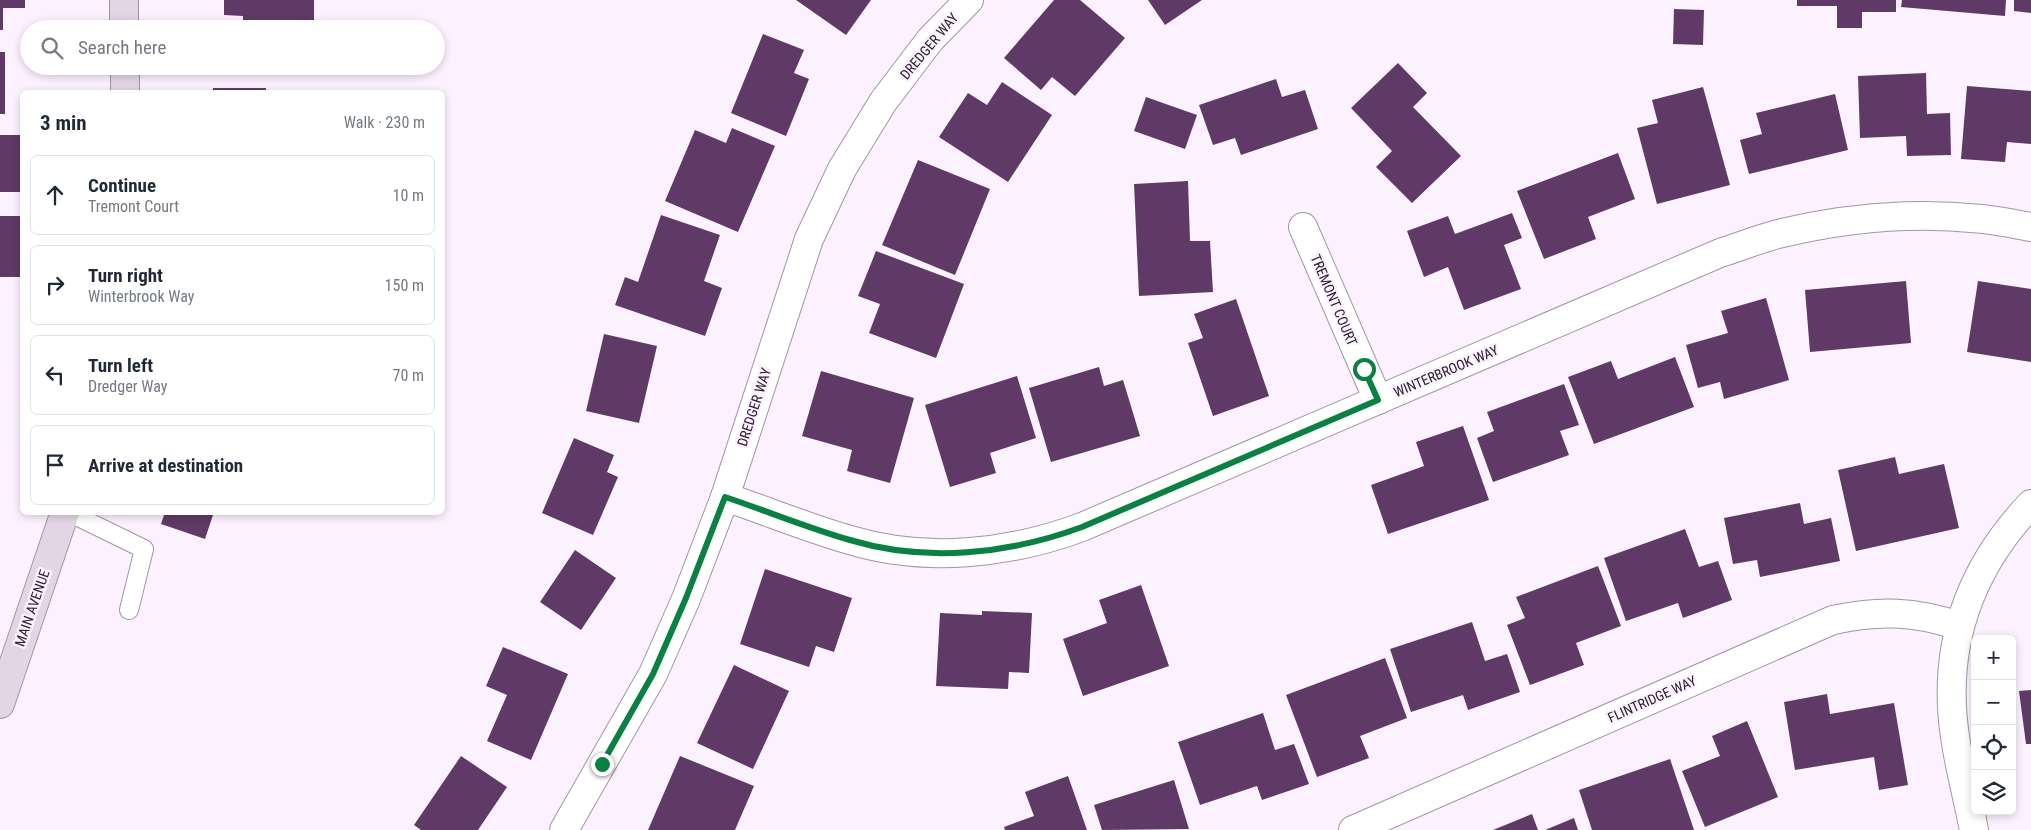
<!DOCTYPE html>
<html lang="en">
<head>
<meta charset="utf-8">
<style>
  :root { --surface:#fff; --page:#f2f2f3; --text:#1f2937; --muted:#747a83; --line:#e0e1e3 }
  body { margin:0; font-family:"Roboto Condensed",sans-serif; background:var(--page); color:var(--text) }
  .controls { position:absolute; right:15px; bottom:15px; display:grid; overflow:hidden; border-radius:8px; box-shadow:0 2px 8px #0003 }
  .controls button { width:45px; height:45px; display:grid; place-items:center; padding:0; border:0; border-bottom:1px solid var(--line); background:var(--surface); color:var(--text); font:25px sans-serif }
  .stop { position:absolute; width:15px; height:15px; margin:-11px; border:4px solid #0b8043; border-radius:50%; background:#fff }
  .stop.end { background:#0b8043; border-color:#fff; box-shadow:0 1px 5px #0008 }
  .list { margin:0; padding:0; list-style:none }
  h2 { display:flex; justify-content:space-between; align-items:center; height:65px; margin:0; padding:0 20px; font-size:21px }
  h2 small { font-size:16px; font-weight:400; color:var(--muted) }
  .list li { display:grid; grid-template-columns:32px 1fr auto; gap:15px; align-items:center; box-sizing:border-box; height:80px; margin:0 10px 10px; padding:0 10px; border:1px solid var(--line); border-radius:8px }
  .list b { display:block; font-size:19px; white-space:nowrap }
  .list p { margin:0; font-size:16px; white-space:nowrap; color:var(--muted) }
  .list em { font-size:16px; font-style:normal; color:var(--muted) }
  .icon { flex:none; width:28px; height:28px; fill:none; stroke:currentColor; stroke-width:2; stroke-linecap:round; stroke-linejoin:round }
  .map { position:relative; flex:none; width:2031px; height:830px; overflow:hidden }
  .search { position:absolute; background:var(--surface); box-shadow:0 2px 8px #0003; left:20px; top:20px; width:425px; height:55px; display:flex; align-items:center; gap:12px; box-sizing:border-box; padding:0 18px; border-radius:28px; color:var(--muted); font-size:19px }
  .panel { position:absolute; background:var(--surface); box-shadow:0 2px 8px #0003; left:20px; top:90px; width:425px; height:425px; border-radius:8px }
  .map>svg:first-child { display:block }
  .building { fill:#603a67 }
  .lines { fill:none; stroke-linecap:round; stroke-linejoin:round }
  .lane-casing { stroke:#a493a8; stroke-width:20 }
  .street-casing { stroke:#a493a8; stroke-width:30 }
  .secondary-casing { stroke:#a493a8; stroke-width:30 }
  .lane { stroke:#fff; stroke-width:18 }
  .street { stroke:#fff; stroke-width:28 }
  .secondary { stroke:#e3d5e6; stroke-width:28 }
  .route { stroke:#0b8043; stroke-width:6 }
  .labels { text-anchor:middle; stroke-width:5; stroke-linejoin:round; paint-order:stroke }
  .street-label { font-size:14px; fill:#29222a; stroke:#fcf1fe }
</style>
</head>
<body>
<div class="map">
<svg width="2031" height="830" viewBox="0 0 2031 830">
  <rect width="100%" height="100%" fill="#fcf1fe"/>
  <!-- building -->
  <g class="building">
    <path d="M0 0H25V8H3V30H0Z"/>
    <path d="M224 0H314V29H243V16L224 15Z"/>
    <path d="M796 0H871L846 35Z"/>
    <path d="M1054 0H1080L1125 38 1075 96 1052 77 1041 90 1004 58Z"/>
    <path d="M1148 0H1202L1165 25Z"/>
    <path d="M1797 0H1896V12H1862V28H1837V6H1797Z"/>
    <path d="M1902 0H2006L2005 16 1901 7Z"/>
    <path d="M2014 0H2031V13L2014 11Z"/>
    <path d="M1674 9 1704 10 1703 45 1673 44Z"/>
    <path d="M763 34 804 50 794 73 809 79 786 136 731 113Z"/>
    <rect x="0" y="52" width="5" height="62"/>
    <path d="M1398 63 1427 93 1413 107 1461 156 1412 203 1376 167 1392 151 1351 108Z"/>
    <path d="M1926 73 1927 114 1950 113 1951 155 1907 156 1906 136 1860 138 1858 76Z"/>
    <path d="M1276 79 1282 97 1305 90 1318 129 1241 155 1235 138 1213 145 1199 105Z"/>
    <path d="M1002 82 1052 115 1008 182 939 137 968 93 987 105Z"/>
    <path d="M1967 86 2031 91V144L2007 142 2005 162 1961 159Z"/>
    <path d="M1703 87 1730 185 1657 204 1637 128 1658 123 1652 100Z"/>
    <rect x="213" y="88" width="53" height="4"/>
    <path d="M1835 94 1848 150 1749 174 1740 140 1762 134 1756 113Z"/>
    <path d="M1146 97 1197 115 1185 149 1134 131Z"/>
    <path d="M732 128 775 146 738 232 665 201 695 130 726 143Z"/>
    <rect x="0" y="135" width="22" height="57"/>
    <path d="M1618 153 1635 199 1588 217 1596 239 1544 259 1517 191Z"/>
    <path d="M918 160 990 189 955 275 882 245Z"/>
    <path d="M1188 181 1190 241H1210L1213 292 1139 296 1134 184Z"/>
    <path d="M1512 213 1522 238 1504 245 1521 289 1464 310 1448 267 1424 277 1407 231 1448 216 1455 234Z"/>
    <path d="M661 215 720 235 704 281 722 288 705 336 615 305 625 277 638 282Z"/>
    <rect x="0" y="216" width="22" height="61"/>
    <path d="M876 251 964 284 936 358 869 333 880 304 858 296Z"/>
    <path d="M1906 281 1911 343 1810 352 1805 290Z"/>
    <path d="M1978 281 2031 289V362L1967 352Z"/>
    <path d="M1766 298 1789 380 1724 399 1720 382 1698 388 1686 345 1728 333 1721 311Z"/>
    <path d="M1236 299 1269 396 1213 416 1188 343 1203 338 1194 314Z"/>
    <path d="M604 334 657 346 639 423 586 411Z"/>
    <path d="M1675 357 1694 407 1594 444 1568 377 1611 361 1618 379Z"/>
    <path d="M1099 367 1104 386 1123 380 1140 436 1051 462 1029 388Z"/>
    <path d="M821 371 914 398 890 483 847 471 852 450 802 436Z"/>
    <path d="M1017 376 1036 438 990 453 996 473 950 487 925 405Z"/>
    <path d="M1564 384 1579 425 1560 431 1569 455 1493 482 1477 438 1494 431 1487 412Z"/>
    <path d="M1463 426 1489 500 1388 534 1371 485 1424 466 1416 442Z"/>
    <path d="M574 438 614 455 607 472 618 477 593 535 542 513Z"/>
    <path d="M1895 457 1899 474 1944 464 1959 528 1856 551 1838 470Z"/>
    <path d="M1800 503 1804 524 1831 518 1840 561 1760 577 1757 560 1733 564 1724 518Z"/>
    <path d="M165 512H214L205 539 161 524Z"/>
    <path d="M1685 529 1699 567 1718 561 1732 600 1683 618 1678 603 1626 621 1604 558Z"/>
    <path d="M575 550 616 578 581 630 540 602Z"/>
    <path d="M1598 566 1621 626 1576 643 1584 665 1530 685 1507 625 1525 618 1516 597Z"/>
    <path d="M765 569 852 598 834 652 816 646 809 667 740 644Z"/>
    <path d="M1141 585 1169 666 1083 696 1063 639 1107 623 1099 600Z"/>
    <path d="M982 611 1032 613 1029 673 1009 672 1008 689 936 686 940 613 982 615Z"/>
    <path d="M1472 622 1485 661 1507 654 1520 692 1468 710 1463 695 1411 712 1390 649Z"/>
    <path d="M503 647 568 674 531 760 487 741 507 695 486 686Z"/>
    <path d="M1385 658 1407 718 1360 736 1369 758 1317 777 1286 695Z"/>
    <path d="M734 665 789 691 753 769 697 743Z"/>
    <path d="M2031 690V744H2026L2019 691Z"/>
    <path d="M1827 694 1830 714 1894 703 1908 785 1879 790 1874 757 1795 770 1784 702Z"/>
    <path d="M1263 713 1275 750 1294 744 1309 784 1262 800 1257 786 1200 805 1178 742Z"/>
    <path d="M1747 721 1778 797 1705 827 1682 771 1720 756 1712 736Z"/>
    <path d="M461 756 507 787 478 830H421L414 825Z"/>
    <path d="M680 756 754 786 735 830H648Z"/>
    <path d="M1670 759 1694 830H1592L1579 790Z"/>
    <path d="M1068 776 1087 830H1005L1004 827 1034 816 1025 792Z"/>
    <path d="M1174 780 1189 829 1102 830 1094 805Z"/>
    <path d="M1532 814 1538 830H1493Z"/>
    <path d="M1574 818 1578 830H1545Z"/>
  </g>
  <g class="lines">
    <defs>
      <path id="lane" d="M68 512 144 549 129 610"/>
      <g id="street">
        <path d="M1303 227 1378 400"/>
        <path d="M725 497C767 511 808 528 850 540 926 563 1009 554 1082 527L1720 253C1739 247 1759 239 1778 234 1860 214 1948 209 2031 227"/>
        <path d="M564 830 653 674 686 599 725 497 809 239 842 169 883 102 930 40 969 0"/>
        <path d="M1353 830 1833 620C1879 610 1915 611 1959 626"/>
        <path d="M1974 830C1966 789 1954 748 1952 707 1948 627 1977 561 2031 504"/>
      </g>
      <g id="secondary">
        <path d="M124 0V29"/>
        <path d="M125 66V92"/>
        <path d="M0 704 65 512"/>
      </g>
    </defs>
    <!-- lane casing -->
    <use href="#lane" class="lane-casing"/>
    <!-- street casing -->
    <use href="#street" class="street-casing"/>
    <!-- secondary casing -->
    <use href="#secondary" class="secondary-casing"/>
    <!-- lane -->
    <use href="#lane" class="lane"/>
    <!-- street -->
    <use href="#street" class="street"/>
    <!-- secondary -->
    <use href="#secondary" class="secondary"/>
  </g>
  <g class="lines">
    <!-- route -->
    <path class="route" d="M602 764 653 674 686 598 725 497C767 511 808 528 850 540 926 563 1009 554 1082 527L1378 400 1364 369"/>
  </g>
  <g class="labels">
    <!-- street labels -->
    <g class="street-label">
      <text transform="translate(929 46) rotate(-50)" y="5">DREDGER WAY</text>
      <text transform="translate(1334 300) rotate(67)" y="5">TREMONT COURT</text>
      <text transform="translate(1446 371) rotate(-23)" y="5">WINTERBROOK WAY</text>
      <text transform="translate(754 407) rotate(-72)" y="5">DREDGER WAY</text>
      <text transform="translate(32 608) rotate(-71)" y="5">MAIN AVENUE</text>
      <text transform="translate(1652 699) rotate(-24)" y="5">FLINTRIDGE WAY</text>
    </g>
  </g>
</svg>
<div class="controls">
<button>+</button>
<button>−</button>
<button><svg class="icon" aria-label="locate" viewBox="0 0 24 24"><circle cx="12" cy="12" r="6"/><path d="M12 2v4M12 18v4M2 12h4M18 12h4"/></svg></button>
<button><svg class="icon" aria-label="layers" viewBox="0 0 24 24"><path d="M12 4l9 5-9 5-9-5zM3 14l9 5 9-5"/></svg></button>
</div>
<div class="stop" style="left:1364px;top:369px"></div>
<div class="stop end" style="left:602px;top:764px"></div>
<div class="search"><svg class="icon" aria-label="search" viewBox="0 0 24 24"><circle cx="10" cy="10" r="6"/><path d="M15 15l6 6"/></svg>Search here</div>
<section class="panel">
<h2>3 min<small>Walk · 230 m</small></h2>
<ul class="list">
<li><svg class="icon" aria-label="ahead" viewBox="0 0 24 24"><path d="M12 20V5M6 11l6-6 6 6"/></svg><div><b>Continue</b><p>Tremont Court</p></div><em>10 m</em></li>
<li><svg class="icon" aria-label="right" viewBox="0 0 24 24"><path d="M7 20v-9h11M14 6l5 5-5 5"/></svg><div><b>Turn right</b><p>Winterbrook Way</p></div><em>150 m</em></li>
<li><svg class="icon" aria-label="left" viewBox="0 0 24 24"><path d="M17 20v-9H6M10 6l-5 5 5 5"/></svg><div><b>Turn left</b><p>Dredger Way</p></div><em>70 m</em></li>
<li><svg class="icon" aria-label="arrive" viewBox="0 0 24 24"><path d="M6 21V4h12l-3 4 3 4H6"/></svg><div><b>Arrive at destination</b></div></li>
</ul>
</section>
</div>
</body>
</html>
